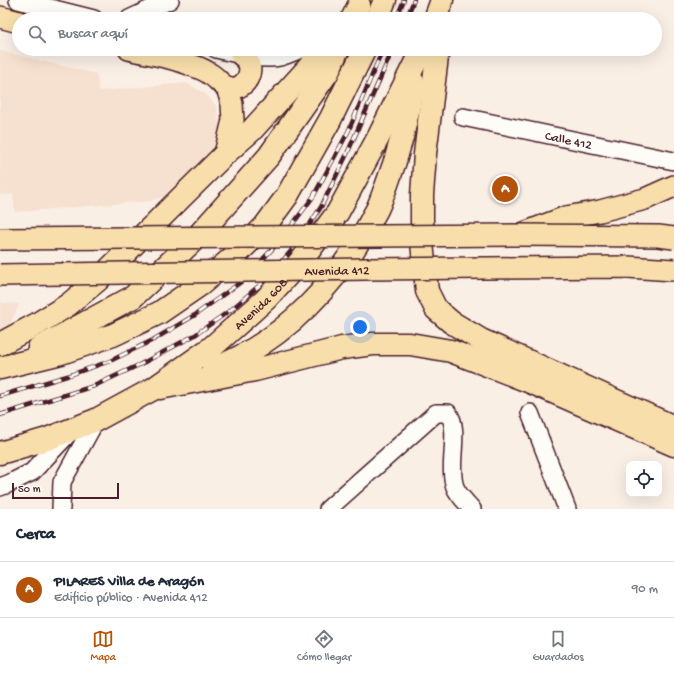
<!DOCTYPE html>
<html lang="es">
<head>
<meta charset="utf-8">
<style>
  :root { --surface:#fff; --page:#f6f6f7; --text:#1f2937; --muted:#747a83; --line:#e0e1e3; --accent:#b45309 }
  body { margin:0; font-family:"Gochi Hand",sans-serif; background:var(--page); color:var(--text) }
  .controls { position:absolute; right:12px; bottom:12px; display:grid; overflow:hidden; border-radius:8px; box-shadow:0 4px 16px #0002 }
  .controls button { width:36px; height:36px; display:grid; place-items:center; padding:0; border:0; border-bottom:1px solid var(--line); background:var(--surface); color:var(--text); font:20px sans-serif }
  .scale { position:absolute; left:12px; bottom:10px; width:107px; box-sizing:border-box; padding-left:4px; border:2px solid #4a1f2b; border-top:0; font-size:11px; line-height:14px; white-space:nowrap; color:#4a1f2b; -webkit-text-stroke:3px #fdfcf7; paint-order:stroke }
  .you { position:absolute; left:360px; top:327px; width:14px; height:14px; margin:-10px; border:3px solid #fff; border-radius:50%; background:#1a73e8; box-shadow:0 0 0 6px #1a73e833 }
  .badge { display:grid; place-items:center; width:26px; height:26px; border-radius:50%; background:var(--accent); color:#fff; font-size:13px; font-weight:700 }
  .pin { position:absolute; translate:-50% -50%; border:2px solid #fff; box-shadow:0 1px 4px #0006 }
  .list { margin:0; padding:0; list-style:none }
  h2 { display:flex; justify-content:space-between; align-items:center; height:52px; margin:0; padding:0 16px; font-size:17px }
  h2 small { font-size:13px; font-weight:400; color:var(--muted) }
  .list li { display:grid; grid-template-columns:26px 1fr auto; gap:12px; align-items:center; box-sizing:border-box; height:56px; padding:0 16px; border-top:1px solid var(--line) }
  .list b { display:block; font-size:15px; white-space:nowrap }
  .list p { margin:0; font-size:13px; white-space:nowrap; color:var(--muted) }
  .list em { font-size:13px; font-style:normal; color:var(--muted) }
  .icon { flex:none; width:22px; height:22px; fill:none; stroke:currentColor; stroke-width:2; stroke-linecap:round; stroke-linejoin:round }
  .map { position:relative; flex:none; width:674px; height:509px; overflow:hidden }
  .search { position:absolute; background:var(--surface); box-shadow:0 4px 16px #0002; left:12px; right:12px; top:12px; height:44px; display:flex; align-items:center; gap:10px; box-sizing:border-box; padding:0 14px; border-radius:22px; color:var(--muted); font-size:15px }
  .sheet { height:108px; background:var(--surface) }
  nav { display:flex; justify-content:space-around; align-items:center; box-sizing:border-box; height:56px; border-top:1px solid var(--line); background:var(--surface); font-size:11px; color:var(--muted) }
  nav a { display:grid; justify-items:center; gap:2px }
  nav .on { color:var(--accent) }
  .map>svg:first-child { display:block }
  .built { fill:#f6e0cf }
  .lines { fill:none; stroke-linecap:round; stroke-linejoin:round }
  .minor-casing { stroke:#4a1f2b; stroke-width:20 }
  .major-casing { stroke:#4a1f2b; stroke-width:24 }
  .highway-casing { stroke:#4a1f2b; stroke-width:25 }
  .minor { stroke:#fdfcf7; stroke-width:17 }
  .major { stroke:#f8deab; stroke-width:21 }
  .highway { stroke:#f8deab; stroke-width:22 }
  .rail-casing { stroke:#4a1f2b; stroke-width:4.5 }
  .rail { stroke:#fdfcf7; stroke-width:3; stroke-dasharray:9; stroke-linecap:butt }
  .major-bridge-casing { stroke:#4a1f2b; stroke-width:24; stroke-linecap:butt }
  .major-bridge { stroke:#f8deab; stroke-width:21 }
  .labels { text-anchor:middle; stroke-width:3; stroke-linejoin:round; paint-order:stroke }
  .street-label { font-size:13px; fill:#4a1f2b; stroke:#fdfcf7 }
</style>
</head>
<body>
<div class="map">
<svg width="674" height="509" viewBox="0 0 674 509">
  <rect width="100%" height="100%" fill="#faefe5"/>
  <filter id="ink" filterUnits="userSpaceOnUse"><feTurbulence type="fractalNoise" baseFrequency=".025" numOctaves="2"/><feDisplacementMap in="SourceGraphic" scale="8" xChannelSelector="R" yChannelSelector="G"/><feConvolveMatrix kernelMatrix="1 2 1 2 8 2 1 2 1" color-interpolation-filters="sRGB"/></filter>
  <g filter="url(#ink)">
    <!-- built -->
    <g class="built">
      <path d="M0 51 96 74 99 91 186 83 206 94 216 106 220 127 218 142 194 174 163 197 150 201 15 212 13 194 0 195Z"/>
      <path d="M0 303 19 304 10 325 0 330Z"/>
    </g>
    <g class="lines">
      <defs>
        <g id="minor">
          <path d="M18 0 94 19"/>
          <path d="M129 19 170 0"/>
          <path d="M216 49C234 53 262 61 280 57 287 55 294 52 301 49"/>
          <path id="s1" d="M463 117 674 161"/>
          <path d="M530 413 567 509"/>
          <path d="M0 487 8 484 32 472 71 431"/>
          <path d="M61 509 62 482 96 420"/>
          <path d="M328 509 436 413H448C461 429 447 465 455 487 458 495 466 502 472 509"/>
        </g>
        <g id="major">
          <path d="M0 17 19 22"/>
          <path d="M129 49C149 54 172 57 191 65 197 67 205 70 210 74 216 77 221 85 227 87 245 94 260 66 241 55"/>
          <path d="M225 154 233 120 232 104 227 87"/>
          <path d="M519 235 566 217 600 211 645 199 674 186"/>
        </g>
        <g id="highway">
          <path d="M352 19 359 5"/>
          <path d="M377 19 385 0"/>
          <path d="M435 19 442 0"/>
          <path d="M438 49 425 154 422 195V243L427 291 436 309 451 322 481 340 674 427"/>
          <path d="M0 344 37 324 68 305 98 280 225 154 251 131 310 66 322 49"/>
          <path d="M39 348 133 297 196 238 269 156 328 72 338 49"/>
          <path d="M0 368 61 353 113 335 159 313 200 285 238 253 265 226 287 196 330 120 365 49"/>
          <path d="M213 369C284 342 341 280 375 213 380 205 382 196 386 187 399 153 408 118 413 82"/>
          <path d="M160 388 255 370 342 348 373 344H410L451 351 528 381 674 445"/>
          <path id="s2" d="M0 453 47 439 96 420 153 389 211 348 266 299 305 256 338 212 378 138 422 49"/>
        </g>
      </defs>
      <!-- minor casing -->
      <use href="#minor" class="minor-casing"/>
      <!-- major casing -->
      <use href="#major" class="major-casing"/>
      <!-- highway casing -->
      <use href="#highway" class="highway-casing"/>
      <!-- minor -->
      <use href="#minor" class="minor"/>
      <!-- major -->
      <use href="#major" class="major"/>
      <!-- highway -->
      <use href="#highway" class="highway"/>
      <defs>
        <g id="rail">
          <path d="M396 19 404 0"/>
          <path d="M406 19 414 0"/>
          <path d="M0 396 67 376 110 361 153 340 195 315 241 282 280 241 313 197 348 132 383 49"/>
          <path d="M0 415 94 386 141 364 195 335 232 309 268 278 297 244 321 207 347 154 393 49"/>
        </g>
      </defs>
      <!-- rail casing -->
      <use href="#rail" class="rail-casing"/>
      <!-- rail -->
      <use href="#rail" class="rail"/>
      <defs>
        <g id="major-bridge">
          <path d="M0 239 517 235 658 236 674 238"/>
          <path id="s3" d="M0 275 366 269 627 267 674 270"/>
        </g>
      </defs>
      <!-- major-bridge casing -->
      <use href="#major-bridge" class="major-bridge-casing"/>
      <!-- major-bridge -->
      <use href="#major-bridge" class="major-bridge"/>
    </g>
  </g>
  <g class="labels">
    <!-- street labels -->
    <g class="street-label">
      <text dy="5" stroke="none"><textPath href="#s1" startOffset="108">Calle 412</textPath></text>
      <text dy="5" stroke="none"><textPath href="#s3" startOffset="337">Avenida 412</textPath></text>
      <text dy="5" stroke="none"><textPath href="#s2" startOffset="304">Avenida 608</textPath></text>
    </g>
  </g>
</svg>
<div class="controls">
<button><svg class="icon" aria-label="locate" viewBox="0 0 24 24"><circle cx="12" cy="12" r="6"/><path d="M12 2v4M12 18v4M2 12h4M18 12h4"/></svg></button>
</div>
<div class="scale">50 m</div>
<div class="you"></div>
<div class="pin badge" style="left:505px;top:189px">A</div>
<div class="search"><svg class="icon" aria-label="search" viewBox="0 0 24 24"><circle cx="10" cy="10" r="6"/><path d="M15 15l6 6"/></svg>Buscar aquí</div>
</div>
<section class="sheet">
<h2>Cerca<small></small></h2>
<ul class="list">
<li><span class="badge">A</span><div><b>PILARES Villa de Aragón</b><p>Edificio público · Avenida 412</p></div><em>90 m</em></li>
</ul>
</section>
<nav>
<a class="on"><svg class="icon" aria-label="map" viewBox="0 0 24 24"><path d="M3 6l6-2 6 2 6-2v14l-6 2-6-2-6 2zM9 4v14M15 6v14"/></svg>Mapa</a>
<a><svg class="icon" aria-label="directions" viewBox="0 0 24 24"><path d="M12 3l9 9-9 9-9-9zM9 14v-3h6M13 9l2 2-2 2"/></svg>Cómo llegar</a>
<a><svg class="icon" aria-label="saved" viewBox="0 0 24 24"><path d="M7 4h10v16l-5-4-5 4z"/></svg>Guardados</a>
</nav>
</body>
</html>
